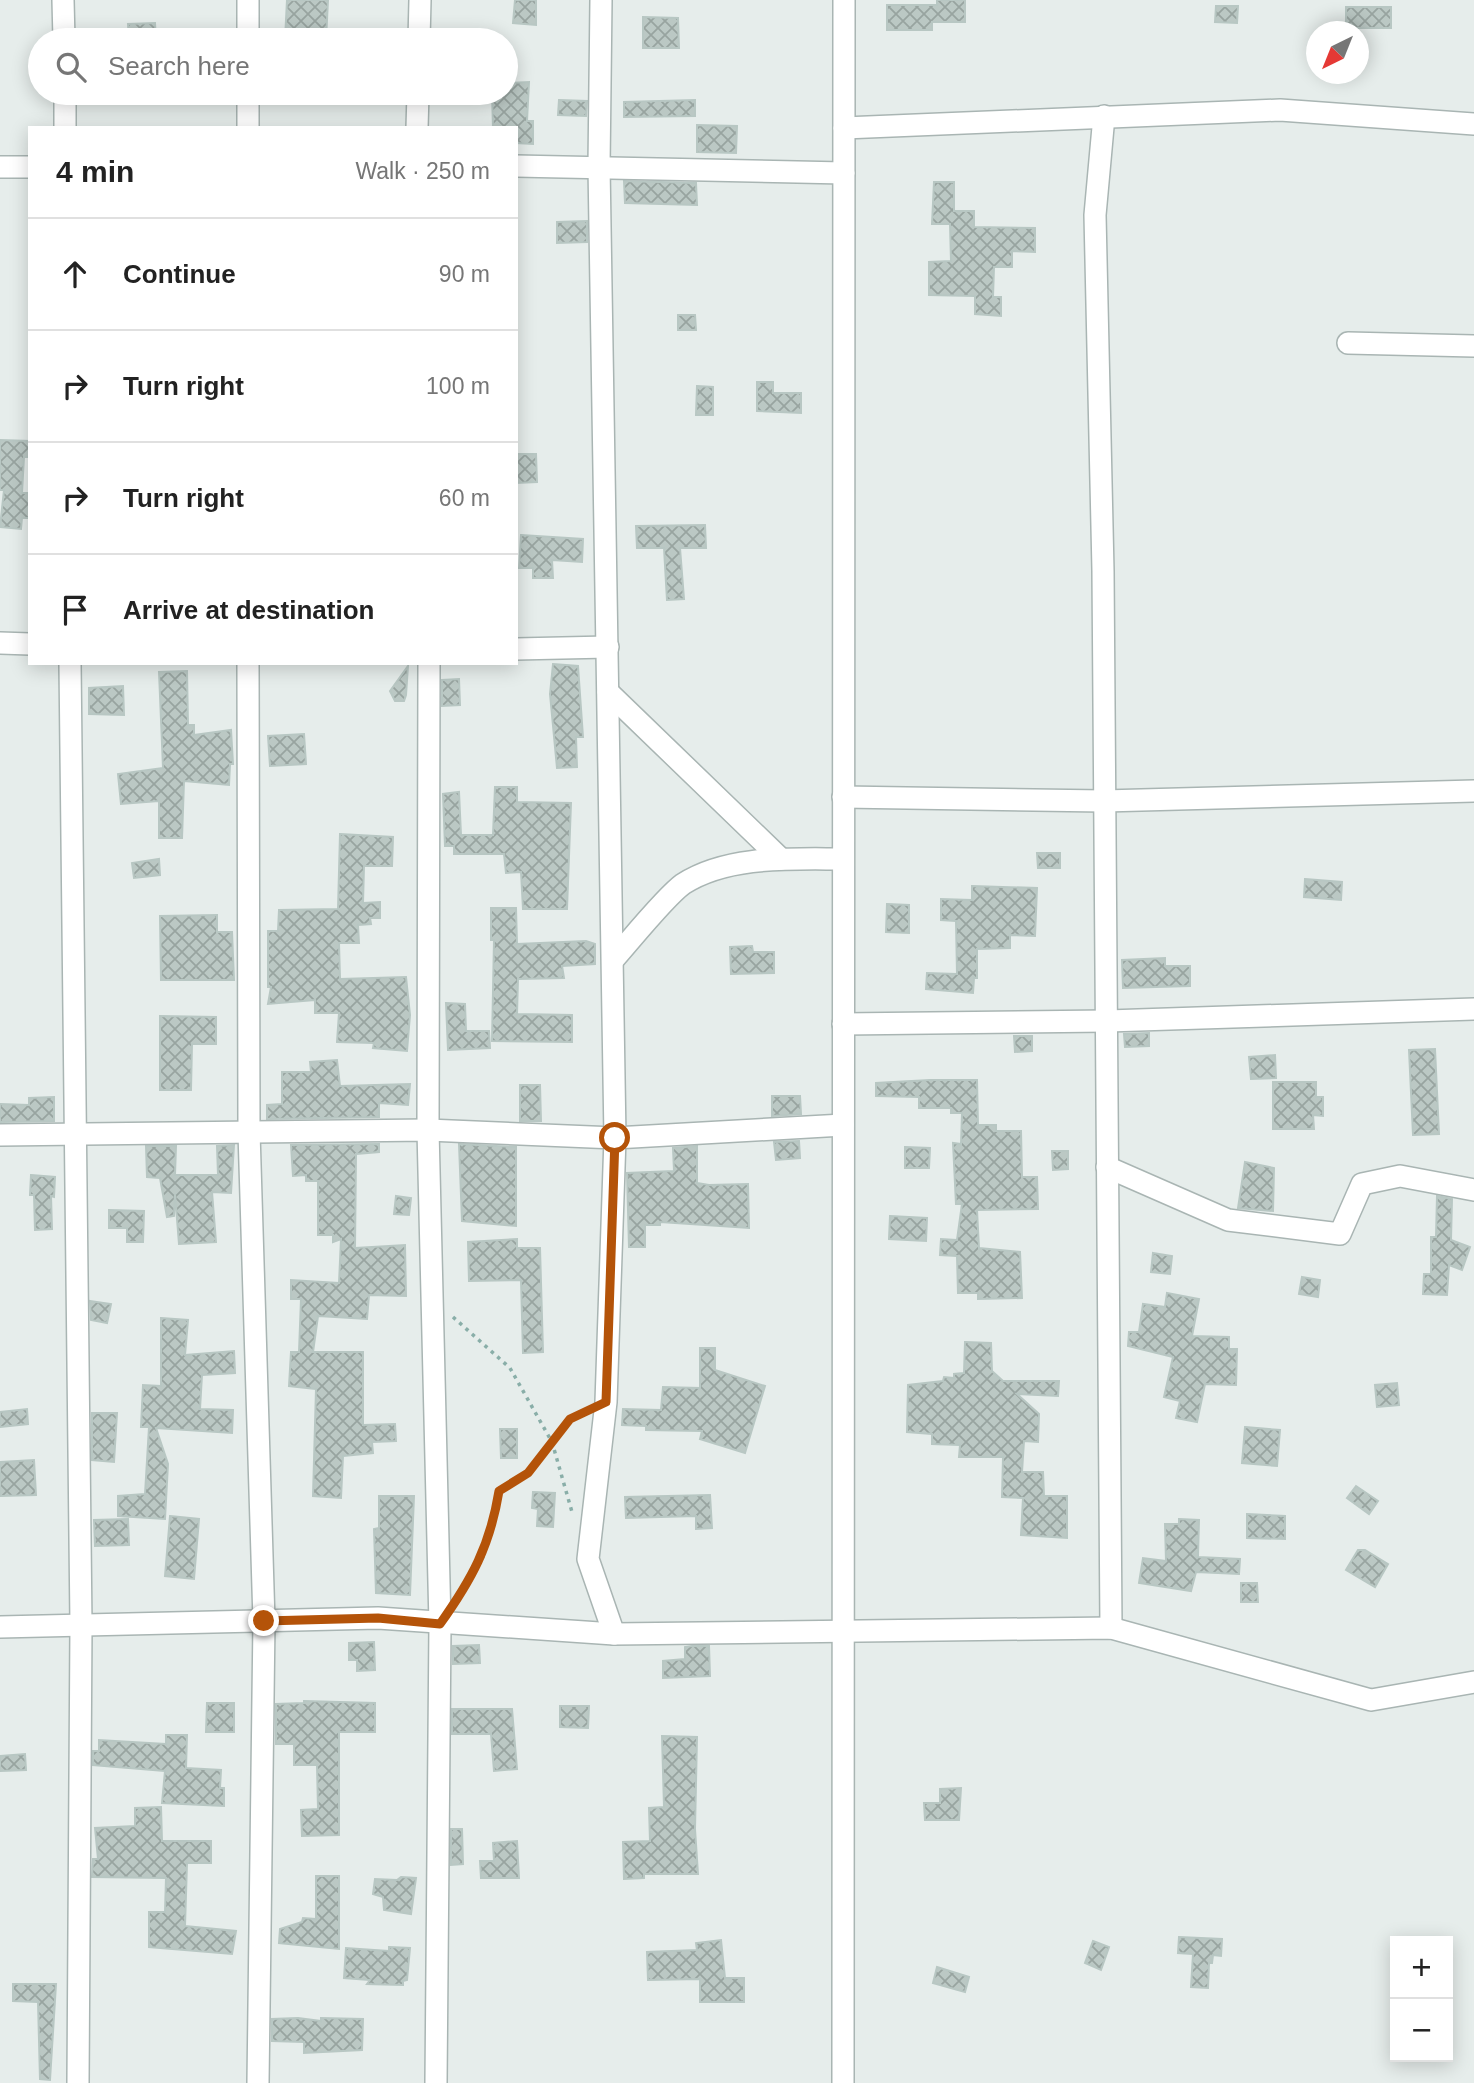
<!DOCTYPE html>
<html lang="en">
<head>
<meta charset="utf-8">
<style>
  :root { --surface:#fff; --page:#f2f2f2; --text:#222; --muted:#767676; --line:#e0e0e0 }
  body { margin:0; font-family:Arial,sans-serif; background:var(--page); color:var(--text) }
  .controls { position:absolute; right:21px; bottom:21px; display:grid; overflow:hidden; border-radius:0px; box-shadow:0 4px 18px #0003 }
  .controls button { width:63px; height:63px; display:grid; place-items:center; padding:0; border:0; border-bottom:2px solid var(--line); background:var(--surface); color:var(--text); font:35px sans-serif }
  .compass { position:absolute; left:1306px; top:21px; width:63px; height:63px; border-radius:50%; background:var(--surface); box-shadow:0 4px 18px #0003; rotate:223deg }
  .stop { position:absolute; width:21px; height:21px; margin:-16px; border:5px solid #b45309; border-radius:50%; background:#fff }
  .stop.end { background:#b45309; border-color:#fff; box-shadow:0 2px 7px #0008 }
  .list { margin:0; padding:0; list-style:none }
  h2 { display:flex; justify-content:space-between; align-items:center; height:91px; margin:0; padding:0 28px; font-size:30px }
  h2 small { font-size:23px; font-weight:400; color:var(--muted) }
  .list li { display:grid; grid-template-columns:46px 1fr auto; gap:21px; align-items:center; box-sizing:border-box; height:112px; padding:0 28px; border-top:2px solid var(--line) }
  .list b { display:block; font-size:26px; white-space:nowrap }
  .list em { font-size:23px; font-style:normal; color:var(--muted) }
  .icon { flex:none; width:38px; height:38px; fill:none; stroke:currentColor; stroke-width:2; stroke-linecap:round; stroke-linejoin:round }
  .map { position:relative; flex:none; width:1474px; height:2083px; overflow:hidden }
  .search { position:absolute; background:var(--surface); box-shadow:0 4px 18px #0003; left:28px; top:28px; width:490px; height:77px; display:flex; align-items:center; gap:18px; box-sizing:border-box; padding:0 24px; border-radius:38px; color:var(--muted); font-size:26px }
  .panel { position:absolute; background:var(--surface); box-shadow:0 4px 18px #0003; left:28px; top:126px; width:490px; height:539px; border-radius:0px }
  .map>svg:first-child { display:block }
  .building { fill:url(#building-cross-hatch); stroke:#b8c7c3; stroke-width:2 }
  .lines { fill:none; stroke-linecap:round; stroke-linejoin:round }
  .minor-casing { stroke:#a9b5b3; stroke-width:24 }
  .path { stroke:#89aea8; stroke-width:3.5; stroke-dasharray:3.5 5; stroke-linecap:butt }
  .minor { stroke:#fff; stroke-width:21 }
  .route { stroke:#b45309; stroke-width:9 }
</style>
</head>
<body>
<div class="map">
<svg width="1474" height="2083" viewBox="0 0 1474 2083">
  <defs>
    <pattern id="building-cross-hatch" width="8" height="8" patternUnits="userSpaceOnUse" patternTransform="scale(1.75)"><rect width="8" height="8" fill="#bbc8c4"/><path d="M0 0l8 8M0 8l8-8" fill="none" stroke="#98a4a0"/></pattern>
  </defs>
  <rect width="100%" height="100%" fill="#e6edeb"/>
  <!-- building -->
  <g class="building">
    <path d="M287 0H328L326 40H285Z"/>
    <path d="M515 0H536V25L513 23Z"/>
    <path d="M937 0H965V22H932V30H887V5H937Z"/>
    <path d="M1216 6H1238L1237 23 1215 22Z"/>
    <rect x="1346" y="7" width="45" height="21"/>
    <path d="M643 17 678 18 679 48H643Z"/>
    <path d="M155 23 156 40H129L128 24Z"/>
    <path d="M529 82 527 121H533V144L516 143V128H493L492 93H506V83Z"/>
    <path d="M559 100 587 101 586 116 558 115Z"/>
    <path d="M695 100V116L624 117V102Z"/>
    <path d="M697 125 737 126 736 153 697 152Z"/>
    <path d="M624 181 696 183 697 205 625 203Z"/>
    <path d="M934 182H954V211H974V227L1035 228V252L1012 251V267H994L993 297H1001V316L975 314V296L929 295V262L951 261 950 224H932Z"/>
    <path d="M587 221V242L557 243V222Z"/>
    <path d="M678 315H695L696 330H678Z"/>
    <path d="M757 382H773V393H801V413L757 411Z"/>
    <path d="M697 386 713 387V415H696Z"/>
    <path d="M0 440 30 441V457H24L22 493H30V518H22L21 529 0 527 4 490H0Z"/>
    <path d="M516 454H536L537 482 516 483Z"/>
    <path d="M705 525 706 548H680L684 599 667 600 664 548H637L636 526Z"/>
    <path d="M521 535 583 539 582 562 552 560 553 578H533V568H519Z"/>
    <path d="M553 664 578 666 583 737H576L577 767 557 768 550 694Z"/>
    <path d="M408 666 406 695 404 701H395L390 691Z"/>
    <path d="M187 671 188 725H194V735L231 730 233 764H230L229 785 184 781 182 838H159V801L121 804 118 774 163 768 159 672Z"/>
    <path d="M459 679 460 705 442 706V680Z"/>
    <path d="M123 686 124 715 89 714V688Z"/>
    <path d="M304 734 306 764 270 766 268 736Z"/>
    <path d="M495 787H517V802L571 803 567 909H523L521 872 506 873 504 854H454V846H445L443 794 459 792 461 835H493Z"/>
    <path d="M340 834 393 837 392 866H364L363 903 380 902V918H370L371 924 358 925 359 943H339L340 979 406 977 410 1015 407 1051 373 1048 374 1043 337 1042 339 1013H315V1000L268 1004 271 987H268V931H278L279 910 338 909Z"/>
    <path d="M1037 853H1060V868H1038Z"/>
    <path d="M159 859 160 875 134 878 132 863Z"/>
    <path d="M1305 879 1342 882 1341 900 1304 897Z"/>
    <path d="M972 886 1037 888 1035 936 1010 935V948L977 949V978H974L973 993 926 989 927 973 957 974 956 921 941 920V899L972 900Z"/>
    <path d="M887 904 909 905V933L886 932Z"/>
    <path d="M491 908H516L517 944 586 941 595 944V964L562 966 564 978 518 979 517 1014 572 1015V1042L492 1041 494 940H491Z"/>
    <path d="M217 915V932H232L234 980H161L160 916Z"/>
    <path d="M752 946 753 952H774V973L731 974 730 947Z"/>
    <path d="M1165 958V966H1190V986L1123 988 1122 960Z"/>
    <path d="M446 1003 465 1004 466 1031H489L490 1048 448 1050Z"/>
    <path d="M160 1016 216 1017V1044H192L191 1090H160Z"/>
    <path d="M1149 1033V1046L1125 1047 1124 1034Z"/>
    <path d="M1014 1036H1032V1051L1015 1052Z"/>
    <path d="M1435 1049 1439 1134 1413 1135 1409 1050Z"/>
    <path d="M1275 1055 1276 1078 1251 1079 1249 1057Z"/>
    <path d="M337 1060 340 1086 410 1084 408 1105 379 1103V1117L267 1119V1105L282 1104V1072H311L310 1062Z"/>
    <path d="M930 1080H977L978 1125H996V1131H1021L1022 1177H1037L1038 1209 977 1210 979 1248 1020 1252 1022 1298 978 1299V1293H958L957 1256 940 1255 941 1239 957 1240 962 1204H956L953 1143 961 1144 962 1113H951V1108H919V1097L876 1096V1083Z"/>
    <path d="M1273 1082H1316V1097H1323V1116L1313 1115 1314 1129H1273Z"/>
    <path d="M520 1085H540L541 1121H520Z"/>
    <path d="M772 1096H800L801 1114 772 1116Z"/>
    <path d="M54 1097V1121L0 1122V1104L29 1105V1098Z"/>
    <path d="M799 1141 800 1158 776 1160 774 1142Z"/>
    <path d="M379 1144V1152L356 1154 355 1248 405 1245 406 1296 369 1295 367 1319 318 1316 313 1352H363V1425L395 1424 396 1441 372 1442 373 1453 343 1456 341 1498 313 1496 316 1389 289 1386 291 1352H299L301 1299H291V1280L339 1283 341 1239 333 1242V1235H318V1181H306V1175L293 1176 291 1145Z"/>
    <path d="M459 1144 516 1147V1226L462 1221Z"/>
    <path d="M234 1145 231 1193 212 1192 216 1242 179 1244 175 1194 174 1216 167 1217 160 1178 147 1177 146 1146H176L175 1175H218L217 1146Z"/>
    <path d="M697 1146V1183L709 1185 748 1184 749 1228 660 1222V1225H645V1247H629L627 1173 674 1171 673 1148Z"/>
    <path d="M905 1147 930 1148 929 1168H905Z"/>
    <path d="M1052 1151H1068V1169L1053 1170Z"/>
    <path d="M1245 1162 1274 1168 1273 1211 1238 1208Z"/>
    <path d="M31 1175 55 1177 54 1197 51 1196 52 1229 35 1230 34 1195H30Z"/>
    <path d="M396 1196 411 1198 409 1215 394 1214Z"/>
    <path d="M1437 1196 1452 1199 1451 1240 1470 1247 1462 1270 1449 1265 1447 1295 1423 1294 1424 1274H1431V1237H1436Z"/>
    <path d="M109 1210 144 1211 143 1242H127V1228H109Z"/>
    <path d="M890 1216 927 1218 926 1241 889 1239Z"/>
    <path d="M517 1239V1248H540L543 1352 523 1353 521 1280 469 1281 468 1242Z"/>
    <path d="M1153 1253 1172 1256 1170 1274 1151 1272Z"/>
    <path d="M1302 1277 1320 1280 1318 1297 1299 1294Z"/>
    <path d="M1167 1293 1199 1299 1192 1336 1229 1337V1349H1237L1236 1385 1205 1384 1197 1422 1176 1418 1180 1401 1164 1397 1173 1357 1128 1346 1129 1332H1139L1143 1304 1165 1307Z"/>
    <path d="M90 1301 111 1304 107 1323 91 1320Z"/>
    <path d="M161 1318 188 1320 185 1355 234 1351 235 1373 202 1375 200 1409 233 1410 232 1433 156 1428 168 1464 165 1519 118 1516V1496L145 1494 149 1427H141L143 1385 161 1386Z"/>
    <path d="M965 1342 991 1343 992 1371 1003 1381H1059L1058 1396 1017 1394 1039 1414 1038 1442 1024 1441 1022 1472H1043L1044 1496H1067V1538L1021 1535 1023 1498 1002 1497 1003 1457H959L960 1445 932 1444V1434L907 1432 908 1385 943 1381 944 1377 954 1378V1374L964 1373Z"/>
    <path d="M700 1348H715V1370L765 1386 745 1453 700 1439 702 1431 646 1430V1426L622 1425 623 1409 661 1410 663 1387 700 1388Z"/>
    <path d="M1397 1383 1399 1405 1377 1407 1375 1385Z"/>
    <path d="M27 1409 28 1424 0 1427V1412Z"/>
    <path d="M92 1413H117L114 1462 92 1460Z"/>
    <path d="M1245 1427 1280 1430 1277 1466 1242 1463Z"/>
    <path d="M500 1429H517V1458H501Z"/>
    <path d="M34 1460 36 1495 0 1496V1462Z"/>
    <path d="M1356 1486 1378 1501 1369 1514 1347 1498Z"/>
    <path d="M533 1492 555 1493 553 1527 537 1526 538 1509 532 1508Z"/>
    <path d="M710 1495 712 1528 696 1529V1516L626 1518 625 1497Z"/>
    <path d="M379 1496H414L410 1595 376 1593 374 1529 379 1528Z"/>
    <path d="M1247 1514 1285 1516V1539L1247 1538Z"/>
    <path d="M170 1516 199 1519 194 1579 165 1576Z"/>
    <path d="M128 1519 129 1545 95 1546 94 1520Z"/>
    <path d="M1179 1519 1199 1520 1198 1557 1240 1559 1239 1574 1196 1572 1191 1591 1139 1583 1143 1558 1166 1561 1165 1524H1179Z"/>
    <path d="M1358 1550H1365L1388 1564 1375 1587 1346 1570Z"/>
    <path d="M1241 1583H1257L1258 1602H1241Z"/>
    <path d="M374 1642 375 1670 357 1671V1660H349V1643Z"/>
    <path d="M479 1645 480 1663 453 1664V1646Z"/>
    <path d="M692 1646H709L710 1676 663 1678V1661L685 1659V1647Z"/>
    <path d="M304 1701 375 1703V1732H339V1835L302 1836 301 1810 318 1809 317 1765H294V1744H276V1704L304 1703Z"/>
    <path d="M207 1703H234V1732H206Z"/>
    <path d="M560 1706H589L588 1728 560 1727Z"/>
    <path d="M452 1709H512L517 1769 494 1771 491 1734H452Z"/>
    <path d="M166 1735H187L186 1768 221 1770 220 1788H224V1806L162 1803 165 1771 93 1765V1751H99V1740L166 1744Z"/>
    <path d="M662 1736 697 1737 695 1829 698 1874H644V1878L624 1879 623 1842 650 1841 649 1808 664 1807Z"/>
    <path d="M25 1754 26 1770 0 1771V1756Z"/>
    <path d="M961 1788 959 1820H925L924 1803H940V1789Z"/>
    <path d="M161 1807 162 1841H211V1863H187L185 1926 236 1931 232 1954 149 1947V1912H165L166 1878 92 1877 93 1859H98L95 1828 135 1826V1808Z"/>
    <path d="M451 1829H462L463 1864 451 1865Z"/>
    <path d="M517 1841 519 1878H481L480 1861H494L493 1843Z"/>
    <path d="M316 1876H339V1949L279 1943 280 1929 302 1922 303 1918 316 1919Z"/>
    <path d="M401 1877 416 1878 411 1914 384 1910 383 1897 373 1894 375 1879 397 1880Z"/>
    <path d="M1179 1937 1222 1939 1221 1956 1213 1955 1212 1963H1209L1208 1988 1191 1987 1193 1954 1178 1953Z"/>
    <path d="M721 1940 725 1978H744V2002H700V1979L648 1980 647 1952 697 1950 696 1943Z"/>
    <path d="M1093 1941 1109 1947 1101 1970 1085 1963Z"/>
    <path d="M389 1947 410 1948 407 1980 403 1981V1985L367 1984 370 1980 344 1978 346 1948 389 1951Z"/>
    <path d="M937 1967 969 1977 965 1992 933 1983Z"/>
    <path d="M13 1984H56L50 2080 40 2079 38 2002 13 2001Z"/>
    <path d="M298 2018 321 2021V2018L363 2019 362 2050 304 2053V2042L272 2041V2019Z"/>
  </g>
  <g class="lines">
    <defs>
      <g id="minor">
        <path d="M63 0 64 40"/>
        <path d="M601 0 599 166 615 1138 606 1402 588 1559 614 1634"/>
        <path d="M248 40V0"/>
        <path d="M419 40 420 0"/>
        <path d="M65 93V128"/>
        <path d="M1104 116 1095 215 1103 571 1111 1628"/>
        <path d="M248 128V93"/>
        <path d="M417 128 418 93"/>
        <path d="M844 128 1280 110 1474 124"/>
        <path d="M516 166 844 173"/>
        <path d="M0 167H30"/>
        <path d="M1348 343 1474 346"/>
        <path d="M0 643 30 644"/>
        <path d="M516 649 608 647"/>
        <path d="M70 663 81 1625 78 2083"/>
        <path d="M248 663 249 1132 264 1621 258 2083"/>
        <path d="M429 663 428 1130 440 1624 436 2083"/>
        <path d="M608 692 781 859"/>
        <path d="M843 797 1104 801 1474 791"/>
        <path d="M613 960C630 941 665 897 683 884 728 855 792 859 843 859"/>
        <path d="M843 1024 1108 1021 1474 1009"/>
        <path d="M0 1135 428 1130 615 1138 843 1125"/>
        <path d="M1107 1167 1228 1220 1340 1234 1362 1184 1400 1176 1474 1190"/>
        <path d="M0 1627 378 1618 614 1634 1111 1628 1371 1700 1474 1682"/>
        <path d="M843 2083 844 0"/>
      </g>
    </defs>
    <!-- minor casing -->
    <use href="#minor" class="minor-casing"/>
    <!-- path -->
    <g class="path">
      <path d="M453 1317 510 1368 552 1442 572 1512"/>
      <path d="M460 1596 483 1557 499 1491 528 1473 570 1419 586 1411"/>
    </g>
    <!-- minor -->
    <use href="#minor" class="minor"/>
  </g>
  <g class="lines">
    <!-- route -->
    <path class="route" d="M264 1621 378 1618 440 1624C472 1579 490 1546 499 1491L528 1473 570 1419 606 1402 615 1138"/>
  </g>
</svg>
<div class="controls">
<button>+</button>
<button>−</button>
</div>
<svg class="compass" viewBox="-18 -18 36 36"><path d="M0-13l5 13h-10z" fill="#e53935"/><path d="M0 13l5-13h-10z" fill="#767676"/></svg>
<div class="stop" style="left:615px;top:1138px"></div>
<div class="stop end" style="left:264px;top:1621px"></div>
<div class="search"><svg class="icon" aria-label="search" viewBox="0 0 24 24"><circle cx="10" cy="10" r="6"/><path d="M15 15l6 6"/></svg>Search here</div>
<section class="panel">
<h2>4 min<small>Walk · 250 m</small></h2>
<ul class="list">
<li><svg class="icon" aria-label="ahead" viewBox="0 0 24 24"><path d="M12 20V5M6 11l6-6 6 6"/></svg><div><b>Continue</b></div><em>90 m</em></li>
<li><svg class="icon" aria-label="right" viewBox="0 0 24 24"><path d="M7 20v-9h11M14 6l5 5-5 5"/></svg><div><b>Turn right</b></div><em>100 m</em></li>
<li><svg class="icon" aria-label="right" viewBox="0 0 24 24"><path d="M7 20v-9h11M14 6l5 5-5 5"/></svg><div><b>Turn right</b></div><em>60 m</em></li>
<li><svg class="icon" aria-label="arrive" viewBox="0 0 24 24"><path d="M6 21V4h12l-3 4 3 4H6"/></svg><div><b>Arrive at destination</b></div></li>
</ul>
</section>
</div>
</body>
</html>
